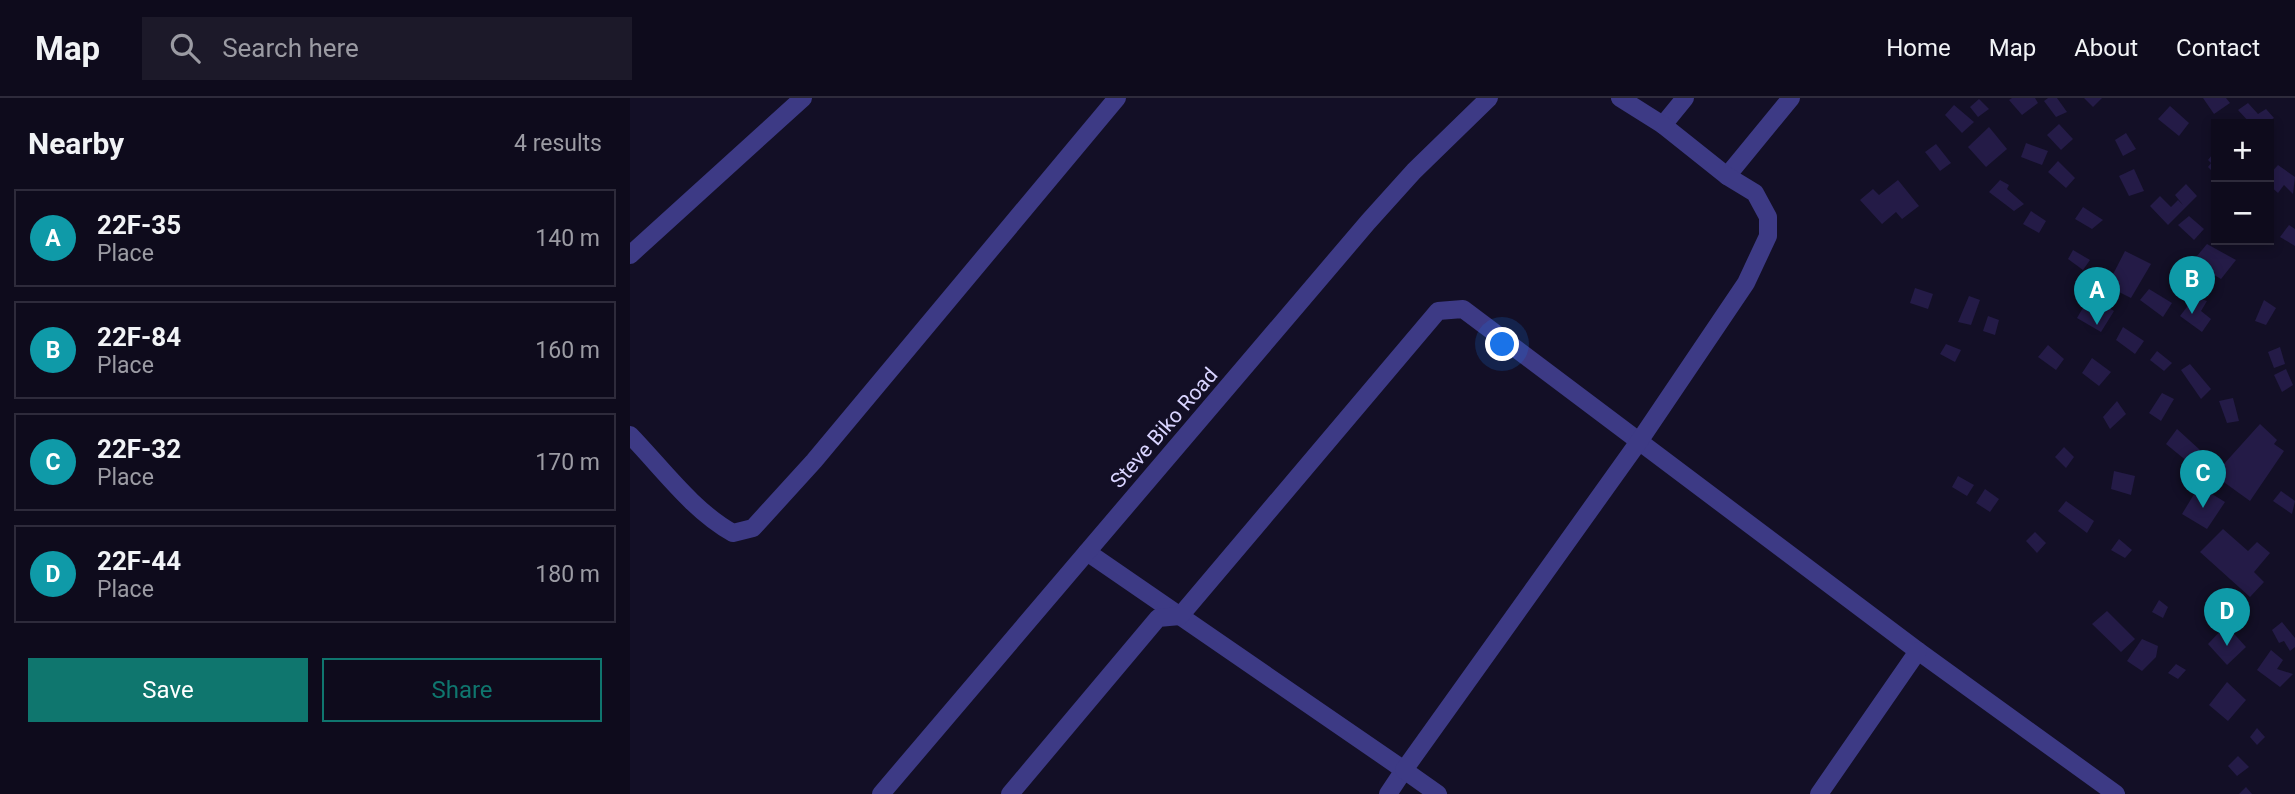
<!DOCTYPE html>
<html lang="en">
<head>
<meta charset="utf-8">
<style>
  :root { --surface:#0e0b1c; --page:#1c1929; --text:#f1f3f6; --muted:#9b9ba3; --line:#2e2b3b; --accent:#0f766e }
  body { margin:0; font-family:Roboto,sans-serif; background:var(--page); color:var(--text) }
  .controls { position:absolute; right:21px; top:21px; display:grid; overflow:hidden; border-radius:0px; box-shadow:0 4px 10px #0003 }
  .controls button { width:63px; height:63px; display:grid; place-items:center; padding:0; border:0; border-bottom:2px solid var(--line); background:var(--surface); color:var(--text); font:35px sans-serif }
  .you { position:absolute; left:873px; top:247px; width:24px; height:24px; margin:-18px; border:5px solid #fff; border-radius:50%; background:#1a73e8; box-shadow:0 0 0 10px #1a73e833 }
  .badge { display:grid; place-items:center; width:46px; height:46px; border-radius:50%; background:var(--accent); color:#fff; font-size:23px; font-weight:700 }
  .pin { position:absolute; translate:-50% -58px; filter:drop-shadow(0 2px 4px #0008) }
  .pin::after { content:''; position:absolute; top:37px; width:24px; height:21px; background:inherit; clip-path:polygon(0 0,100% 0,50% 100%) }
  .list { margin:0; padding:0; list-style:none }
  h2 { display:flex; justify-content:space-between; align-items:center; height:91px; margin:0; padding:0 28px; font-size:30px }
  h2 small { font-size:23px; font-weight:400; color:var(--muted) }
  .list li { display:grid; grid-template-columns:46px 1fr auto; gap:21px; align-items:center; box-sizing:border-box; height:98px; margin:0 14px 14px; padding:0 14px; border:2px solid var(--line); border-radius:0px }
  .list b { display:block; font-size:26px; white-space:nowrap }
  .list p { margin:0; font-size:23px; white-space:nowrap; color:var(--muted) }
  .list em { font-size:23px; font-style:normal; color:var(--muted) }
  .actions { display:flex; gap:14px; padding:21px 28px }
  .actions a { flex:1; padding:16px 0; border:2px solid var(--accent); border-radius:0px; text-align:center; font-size:24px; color:var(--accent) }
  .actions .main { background:var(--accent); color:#fff }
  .icon { flex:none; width:38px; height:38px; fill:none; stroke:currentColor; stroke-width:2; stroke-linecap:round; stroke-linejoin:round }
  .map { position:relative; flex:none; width:1665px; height:696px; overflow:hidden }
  header { display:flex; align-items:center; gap:42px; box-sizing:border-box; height:98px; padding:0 35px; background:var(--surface); border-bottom:2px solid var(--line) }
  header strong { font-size:33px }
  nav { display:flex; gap:38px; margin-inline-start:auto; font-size:24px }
  .search { width:490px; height:63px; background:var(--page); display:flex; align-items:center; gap:18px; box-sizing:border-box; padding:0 24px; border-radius:0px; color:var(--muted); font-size:26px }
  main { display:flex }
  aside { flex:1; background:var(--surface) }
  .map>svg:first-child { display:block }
  .building { fill:#241b47 }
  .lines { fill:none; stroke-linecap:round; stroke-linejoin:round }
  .minor { stroke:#3d3a85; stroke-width:18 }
  .labels { text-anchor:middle; stroke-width:5; stroke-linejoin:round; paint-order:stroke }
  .street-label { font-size:21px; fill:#d9d4ff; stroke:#130f26 }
</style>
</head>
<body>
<header>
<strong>Map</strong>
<div class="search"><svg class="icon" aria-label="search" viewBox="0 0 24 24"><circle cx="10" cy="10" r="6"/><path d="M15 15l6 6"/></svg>Search here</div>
<nav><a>Home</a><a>Map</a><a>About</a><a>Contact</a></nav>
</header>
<main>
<aside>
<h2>Nearby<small>4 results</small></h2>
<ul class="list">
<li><span class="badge" style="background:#0f9aa8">A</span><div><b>22F-35</b><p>Place</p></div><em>140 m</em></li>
<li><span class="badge" style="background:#0f9aa8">B</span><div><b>22F-84</b><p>Place</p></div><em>160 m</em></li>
<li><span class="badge" style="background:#0f9aa8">C</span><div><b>22F-32</b><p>Place</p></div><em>170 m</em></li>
<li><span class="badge" style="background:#0f9aa8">D</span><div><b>22F-44</b><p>Place</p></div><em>180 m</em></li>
</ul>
<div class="actions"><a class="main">Save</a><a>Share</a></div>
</aside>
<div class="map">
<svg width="1665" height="696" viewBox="0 0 1665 696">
  <rect width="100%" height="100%" fill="#130f26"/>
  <!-- building -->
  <g class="building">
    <path d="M1382 0H1405L1408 5 1392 17 1379 2Z"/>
    <path d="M1418 0H1427L1437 14 1426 19 1414 3Z"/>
    <path d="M1454 0H1472L1463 9Z"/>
    <path d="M1573 0H1596L1600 5 1584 16Z"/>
    <path d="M1349 1 1359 11 1348 19 1340 9Z"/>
    <path d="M1618 5 1628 16 1636 11 1644 20 1634 26H1621L1608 12Z"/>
    <path d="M1324 7 1344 24 1332 35 1315 17Z"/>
    <path d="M1540 8 1559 25 1549 38 1528 21Z"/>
    <path d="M1429 26 1443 41 1431 52 1417 37Z"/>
    <path d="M1359 29 1377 51 1356 69 1338 49Z"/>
    <path d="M1496 35 1506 51 1493 58 1485 42Z"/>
    <path d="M1396 45 1418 53 1412 67 1391 59Z"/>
    <path d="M1306 46 1321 65 1310 73 1295 54Z"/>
    <path d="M1586 52V77L1578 69 1581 65 1578 62Z"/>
    <path d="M1428 63 1445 80 1436 90 1418 74Z"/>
    <path d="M1648 67 1665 79 1663 96 1654 87 1648 95 1639 87V77Z"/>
    <path d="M1504 71 1514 93 1499 98 1489 78Z"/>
    <path d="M1268 82 1289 108 1272 121 1266 114 1252 126 1230 102 1243 91 1249 97Z"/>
    <path d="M1370 82 1379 87 1377 91 1394 106 1384 113 1359 94Z"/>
    <path d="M1556 86 1567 98 1538 127 1520 108 1530 98 1541 109 1548 102 1553 107 1545 97Z"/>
    <path d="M1453 109 1473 122 1462 131 1445 121Z"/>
    <path d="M1401 113 1416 123 1409 135 1393 126Z"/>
    <path d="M1559 118 1574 131 1564 142 1548 127Z"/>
    <path d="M1659 127 1665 131V148L1650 139Z"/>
    <path d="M1577 146 1606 162 1591 181 1562 164Z"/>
    <path d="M1443 152 1460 162 1453 172 1438 161Z"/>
    <path d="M1495 153 1521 166 1501 200 1477 188Z"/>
    <path d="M1285 190 1303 196 1298 211 1280 205Z"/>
    <path d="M1519 191 1542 205 1533 219 1510 202Z"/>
    <path d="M1339 198 1350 202 1341 227 1328 224Z"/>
    <path d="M1568 200 1577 203 1571 213 1581 221 1572 234 1550 218 1560 205 1563 206Z"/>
    <path d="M1634 202 1646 210 1636 227 1625 223Z"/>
    <path d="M1473 206 1484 213 1471 234 1447 220 1454 208 1466 216Z"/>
    <path d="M1358 218 1369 222 1365 237 1353 233Z"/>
    <path d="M1493 229 1514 243 1505 256 1486 242Z"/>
    <path d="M1316 246 1331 252 1325 264 1310 256Z"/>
    <path d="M1418 247 1434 261 1426 272 1408 259Z"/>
    <path d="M1650 249 1655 266 1644 270 1638 254Z"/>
    <path d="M1527 253 1542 265 1534 273 1520 262Z"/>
    <path d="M1462 260 1481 274 1469 288 1452 275Z"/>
    <path d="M1560 266 1581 291 1571 301 1551 272Z"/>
    <path d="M1656 271 1663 287 1652 294 1644 277Z"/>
    <path d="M1532 295 1544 301 1531 323 1519 315Z"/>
    <path d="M1603 300 1609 323 1597 325 1589 303Z"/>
    <path d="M1487 303 1496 316 1480 331 1473 319Z"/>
    <path d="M1630 326 1647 342 1644 346 1654 353 1620 403 1584 377Z"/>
    <path d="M1547 331 1570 352 1558 364 1536 346Z"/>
    <path d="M1434 349 1444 359 1436 370 1425 359Z"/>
    <path d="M1484 373 1505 378 1501 397 1481 391Z"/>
    <path d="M1328 378 1344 387 1337 398 1322 389Z"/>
    <path d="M1569 388 1595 404 1577 431 1552 416Z"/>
    <path d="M1355 391 1369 401 1360 414 1346 405Z"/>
    <path d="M1651 393 1665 403 1662 416 1643 403Z"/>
    <path d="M1436 403 1464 423 1457 435 1428 413Z"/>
    <path d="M1593 431 1618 453 1627 444 1640 455 1624 474 1634 484 1620 499 1570 454Z"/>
    <path d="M1405 434 1416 445 1407 455 1396 443Z"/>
    <path d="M1489 441 1502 452 1495 460 1481 452Z"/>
    <path d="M1529 502 1538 509 1533 520 1522 514Z"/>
    <path d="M1477 513 1505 541 1491 554 1462 526Z"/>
    <path d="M1652 524 1665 540V549L1660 553 1654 543 1649 545 1642 532Z"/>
    <path d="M1596 527 1616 549 1597 567 1578 546Z"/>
    <path d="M1512 541 1528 548 1526 559 1512 573 1497 563Z"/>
    <path d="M1641 552 1653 562 1647 571 1663 576 1650 589 1627 572Z"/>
    <path d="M1546 566 1556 572 1548 581 1538 575Z"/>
    <path d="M1597 584 1616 602 1598 623 1579 607Z"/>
    <path d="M1627 630 1635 639 1627 647 1620 639Z"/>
    <path d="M1608 658 1619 669 1607 678 1598 668Z"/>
    <path d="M1616 689 1622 696H1609Z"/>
  </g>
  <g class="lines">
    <!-- minor -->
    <g class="minor">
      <path d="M1033 27 1055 0"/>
      <path d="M1097 78 1161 0"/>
      <path d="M0 157 173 0"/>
      <path d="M0 337C32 370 63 413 103 435L123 430 184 363 487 0"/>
      <path d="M457 454 774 672 758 696"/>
      <path d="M251 696 738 124 784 73 859 0"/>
      <path d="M380 696 528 520 550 518 808 213 833 211 1288 553 1486 696"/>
      <path d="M808 696 774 672 1010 342 1116 185 1138 138V119L1125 95 1097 78 1033 27 990 0"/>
      <path d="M1189 696 1288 553"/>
    </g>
  </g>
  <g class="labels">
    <!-- street labels -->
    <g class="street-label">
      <text transform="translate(534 330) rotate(-49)" y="7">Steve Biko Road</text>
    </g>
  </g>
</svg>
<div class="controls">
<button>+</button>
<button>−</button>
</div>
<div class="you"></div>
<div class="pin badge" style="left:1467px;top:227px;background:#0f9aa8">A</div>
<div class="pin badge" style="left:1562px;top:216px;background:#0f9aa8">B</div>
<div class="pin badge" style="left:1573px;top:410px;background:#0f9aa8">C</div>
<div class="pin badge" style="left:1597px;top:548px;background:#0f9aa8">D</div>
</div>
</main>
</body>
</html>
